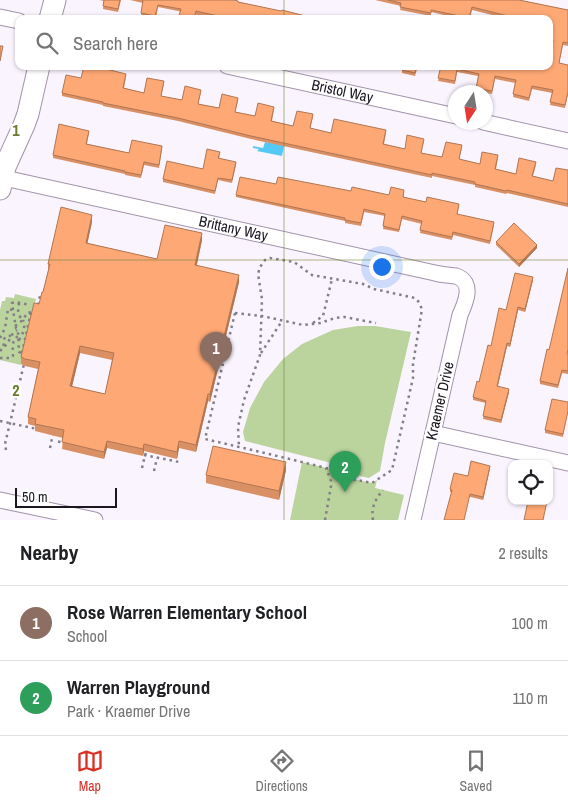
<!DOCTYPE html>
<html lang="en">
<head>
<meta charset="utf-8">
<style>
  :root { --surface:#fff; --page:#f6f6f6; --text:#202124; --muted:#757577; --line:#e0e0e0; --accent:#d93025 }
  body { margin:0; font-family:"Archivo Narrow",sans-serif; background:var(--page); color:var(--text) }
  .controls { position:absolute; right:15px; bottom:15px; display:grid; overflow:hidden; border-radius:10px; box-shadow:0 1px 4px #0004 }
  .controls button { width:45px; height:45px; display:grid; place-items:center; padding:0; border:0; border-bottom:1px solid var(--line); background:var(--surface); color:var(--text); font:25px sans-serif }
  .compass { position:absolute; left:448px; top:85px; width:45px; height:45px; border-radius:50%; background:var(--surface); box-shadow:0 1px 4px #0004; rotate:192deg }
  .scale { position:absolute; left:15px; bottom:12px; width:102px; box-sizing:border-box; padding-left:5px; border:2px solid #1b161f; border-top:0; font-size:14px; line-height:18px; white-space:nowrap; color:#1b161f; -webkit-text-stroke:4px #fff; paint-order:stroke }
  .you { position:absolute; left:381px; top:266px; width:18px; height:18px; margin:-12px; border:4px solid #fff; border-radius:50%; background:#1a73e8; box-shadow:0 0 0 8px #1a73e833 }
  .badge { display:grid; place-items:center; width:32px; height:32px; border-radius:50%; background:var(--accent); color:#fff; font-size:16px; font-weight:700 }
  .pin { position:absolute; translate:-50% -41px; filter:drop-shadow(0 1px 2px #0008) }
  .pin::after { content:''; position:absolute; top:26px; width:18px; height:15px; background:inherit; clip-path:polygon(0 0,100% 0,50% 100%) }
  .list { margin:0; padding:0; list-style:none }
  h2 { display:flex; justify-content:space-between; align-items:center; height:65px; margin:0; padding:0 20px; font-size:21px }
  h2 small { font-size:16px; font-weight:400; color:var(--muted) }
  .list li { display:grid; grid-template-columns:32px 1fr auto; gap:15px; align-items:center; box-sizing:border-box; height:75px; padding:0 20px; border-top:1px solid var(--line) }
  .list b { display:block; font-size:19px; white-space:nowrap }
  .list p { margin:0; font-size:16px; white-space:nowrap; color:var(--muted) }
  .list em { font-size:16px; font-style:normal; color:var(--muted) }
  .icon { flex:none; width:28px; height:28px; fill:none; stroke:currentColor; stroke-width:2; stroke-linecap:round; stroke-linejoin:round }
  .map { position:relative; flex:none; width:568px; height:520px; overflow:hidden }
  .search { position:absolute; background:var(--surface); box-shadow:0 1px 4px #0004; left:15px; right:15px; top:15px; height:55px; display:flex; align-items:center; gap:12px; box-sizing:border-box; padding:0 18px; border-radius:10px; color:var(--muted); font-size:19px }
  .sheet { height:215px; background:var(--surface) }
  nav { display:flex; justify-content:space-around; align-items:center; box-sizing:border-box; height:70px; border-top:1px solid var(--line); background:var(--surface); font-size:14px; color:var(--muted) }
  nav a { display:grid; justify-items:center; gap:2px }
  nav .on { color:var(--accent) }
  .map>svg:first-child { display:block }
  .green { fill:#bbd39d }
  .water { fill:#55c9f5 }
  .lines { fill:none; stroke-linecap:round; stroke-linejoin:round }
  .street-casing { stroke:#a293aa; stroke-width:17 }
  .secondary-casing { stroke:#a293aa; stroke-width:23 }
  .path { stroke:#837e87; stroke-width:2.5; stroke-dasharray:2.5 4; stroke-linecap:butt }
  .street { stroke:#fff; stroke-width:15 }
  .secondary { stroke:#fff; stroke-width:21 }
  .wall { fill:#da9065; fill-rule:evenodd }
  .shaded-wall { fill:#b17652 }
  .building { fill:#fda875; stroke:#b17652; fill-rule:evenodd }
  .grid { fill:none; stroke:#697c2c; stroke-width:1; stroke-opacity:0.55 }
  .labels { text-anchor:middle; stroke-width:5; stroke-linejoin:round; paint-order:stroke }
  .street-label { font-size:15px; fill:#1b161f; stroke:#fff }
  .grid-label { font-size:16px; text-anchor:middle; font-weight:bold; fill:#697c2c; stroke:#fff; stroke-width:5; stroke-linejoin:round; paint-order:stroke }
</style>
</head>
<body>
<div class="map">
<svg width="568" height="520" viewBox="0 0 568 520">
  <rect width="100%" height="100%" fill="#faf4fe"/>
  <!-- green -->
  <g class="green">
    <path d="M15 294 36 299 21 365 0 360V310L2 301H5L6 297 14 298Z"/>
    <path d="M358 326H375L411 332 385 443 380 471 369 478 351 474V468L245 441 243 432 250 408 264 382 283 359 302 344 333 330Z"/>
    <path d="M302 462 346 473 348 478 372 483 377 480 375 488 404 495 398 520H290Z"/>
  </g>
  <!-- water -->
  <path class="water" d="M286 129 284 146 282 156 257 151 259 149 253 148V146L263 148 265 142 282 145Z"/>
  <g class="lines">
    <defs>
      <g id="street">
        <path d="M0 17 19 21"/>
        <path id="s1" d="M227 66 456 116"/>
        <path d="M483 122 568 141"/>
        <path id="s2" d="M0 177 435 273C442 275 449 275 456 276 475 282 465 304 460 315L413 520"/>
        <path d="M433 433 568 463"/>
        <path d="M0 500 95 520"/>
      </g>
      <g id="secondary">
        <path d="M50 19 55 0"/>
        <path d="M0 189 5 167 24 125 28 114 39 66"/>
      </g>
    </defs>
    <!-- street casing -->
    <use href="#street" class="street-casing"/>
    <!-- secondary casing -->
    <use href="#secondary" class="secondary-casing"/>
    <!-- path -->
    <g class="path">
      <path d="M19 303 18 312 22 321"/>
      <path d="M38 305 40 296 43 297"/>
      <path d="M13 310 12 303 15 302 30 305"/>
      <path d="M235 313 205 439C252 450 299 461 346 473L347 478 372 483 392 470 413 378V364L422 309 418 301 415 298 374 289 363 284 312 275 294 262 270 258 265 260 260 267 258 274 262 299 260 355 244 400 238 427 239 447"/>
      <path d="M235 313 262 316 303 325 320 323 335 318 344 317 376 323"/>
      <path d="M313 323 323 316 332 279"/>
      <path d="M15 326 23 320 27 313 32 312"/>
      <path d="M0 338 5 328 8 309 13 310 16 328 18 332 19 352 24 354"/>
      <path d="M19 340C23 334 26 327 23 320"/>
      <path d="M4 346C2 340 5 335 11 336"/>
      <path d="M0 351 7 344 13 333 17 330"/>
      <path d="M22 353 31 312"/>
      <path d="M261 353 282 321"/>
      <path d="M0 358H10L13 356C13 348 11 341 18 336"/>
      <path d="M0 421 37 429"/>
      <path d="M59 443 61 434"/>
      <path d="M50 448 53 433"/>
      <path d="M6 450 5 444 24 364"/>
      <path d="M144 455 179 462"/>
      <path d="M142 468 145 455 147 451"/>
      <path d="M154 471 157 458"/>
      <path d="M325 520 331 486V481L326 468"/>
      <path d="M373 520C371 507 375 500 383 490"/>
    </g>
    <!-- street -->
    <use href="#street" class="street"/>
    <!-- secondary -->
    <use href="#secondary" class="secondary"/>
  </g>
  <!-- wall -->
  <g class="wall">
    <path d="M99 0H121L118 12 103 9 104 1Z"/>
    <path d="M130 0H234L238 2 317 19H218L158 7 156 19H154L141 16 143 3Z"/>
    <path d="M375 0H519L568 10V46L563 45 559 63 568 65V94L565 108 550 105 552 93 532 89 529 101 513 97 515 83 495 79 492 94 476 91 478 76 457 72 455 84 438 81 441 67 439 66H549L553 43 549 42 552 29 549 28V19H508L472 10 470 19H461L431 12V16L400 10 401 6Z"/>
    <path d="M369 66H381L380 68Z"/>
    <path d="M418 66 415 76 402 73V70Z"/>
    <path d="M126 77 124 88 144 93 164 84 161 96 182 100 201 92 198 104 219 108 238 101 235 112 255 116 274 109 272 121 293 126 313 117 310 128 331 133H386L384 144 405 149 424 141 421 153 442 157 462 148 459 159 480 164 498 158 496 169 516 174 536 165 533 176 553 181 568 170V207L507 193 506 194 475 187V185L432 176V178L251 139 178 121 103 106V105L62 96V93L81 78Z"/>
    <path d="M89 133 87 144 129 153 162 149 159 168 144 165 141 178 125 175V174L53 158V155Z"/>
    <path d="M220 154 219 159 236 165 232 183 218 180 215 194 163 182V179L203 169Z"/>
    <path d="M276 184 389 195 404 193 403 197 426 202 459 206 457 215 494 225 490 244 453 235 452 240 420 233 422 224 402 219 399 232 383 229 385 216 364 212 361 226 345 223V221L236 197V195Z"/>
    <path d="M92 222 87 243 157 259 202 240 197 265 239 282 210 402 208 401 196 452 179 448 177 459 144 451 143 456 107 448 104 459 62 449 63 438 35 431V426L28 424V417L38 369 25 366 21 364V357L43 292 48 271V264ZM80 353 112 360 105 394 72 387Z"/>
    <path d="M496 242 537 248 519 267 496 245Z"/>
    <path d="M533 280 525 312 518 310 510 347 507 346 498 386 509 392 501 423 483 419 486 403 473 400V397L479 382 491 346 506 310Z"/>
    <path d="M549 350 568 354V374L562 373 558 388 540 384V381Z"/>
    <path d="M568 402 563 437 545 433V430Z"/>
    <path d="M490 468 483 500 450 492V489L468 476Z"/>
    <path d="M286 470 279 500 206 483V475Z"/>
  </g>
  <!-- shaded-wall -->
  <g class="shaded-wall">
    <path d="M92 215V222L86 250V243Z"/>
    <path d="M202 233V240L195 272V265Z"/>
    <path d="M537 245V248L519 267V264Z"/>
    <path d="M239 275V282L210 402V394Z"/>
    <path d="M533 277V280L525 312V309Z"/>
    <path d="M518 307V310L510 347V344Z"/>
    <path d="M507 343V346L497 389V386Z"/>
    <path d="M80 346V353L70 394V386Z"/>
    <path d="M509 389V392L501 423V420Z"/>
    <path d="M208 394V401L196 452V445Z"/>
    <path d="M107 441V448L104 459V452Z"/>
    <path d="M179 441V448L177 459V452Z"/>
    <path d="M144 444V451L143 456V449Z"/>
    <path d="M286 462V470L279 500V491Z"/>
    <path d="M490 466V468L483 500V497Z"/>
  </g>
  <!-- building -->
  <g class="building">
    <path d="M104 0H120L118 9 103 6Z"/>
    <path d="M143 0H234L238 1V2L281 11 282 10 317 19H218V16L196 11 194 19H178L181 9 158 5 155 16 141 13Z"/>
    <path d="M388 0H519L568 10V43L563 42 559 63 568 65V92L565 105 550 102 553 90 532 86 529 98 513 94 516 80 495 76 492 91 476 88 479 74 457 69 455 81 438 78 441 66H549V58L553 40 549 39 552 26H549V19H520L472 7 469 18 431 10V13L400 7 401 3Z"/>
    <path d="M0 46H3L0 61Z"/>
    <path d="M84 66H94L126 74 123 88 144 93 147 78 164 81 161 96 182 100 185 86 201 90 198 104 219 108 222 94 238 98 235 112 255 116 258 103 274 107 271 121 293 126 297 111 313 114 310 128 331 133 334 119 386 130 383 144 405 149 407 135 424 139 421 153 442 157 446 142 462 145 459 159 480 164 482 152 498 155 495 169 516 174 519 158 536 162 532 176 553 181 556 168 568 170V204L507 190 506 191 475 184V182L432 173V175L251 136 178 118 103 103V102L62 93 66 75 81 78Z"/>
    <path d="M402 66H417L415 73 402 70Z"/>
    <path d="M59 124 89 131 86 144 129 153 132 140 162 146 159 165 144 162 141 175 125 172V171L53 155Z"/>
    <path d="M207 149 220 152 218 158 236 162 232 180 218 178 215 191 163 179 167 161 203 169Z"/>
    <path d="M240 177 276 184 278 177 351 191 352 187 389 195 391 187 404 190 403 197 426 202 427 197 459 204 457 214 494 222 490 241 453 232 452 237 420 230 422 221 402 216 399 230 383 226 385 214 364 209 361 223 345 220V218L236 195Z"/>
    <path d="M61 207 92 215 86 243 157 259 165 225 202 233 195 265 239 275 210 394H208L196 445 179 441 177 452 144 444 143 449 107 441 104 452 62 442 64 430 35 424 36 419 28 417 40 362 25 359 21 357 34 303 39 304 42 292H43L50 264H48ZM80 346 114 353 105 394 70 386Z"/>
    <path d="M514 223 537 245 519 264 496 242Z"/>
    <path d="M568 268V349L567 354H568V371L562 370 558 385 540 381 547 349 549 350Z"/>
    <path d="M515 273 533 277 525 309 518 307 510 344 507 343 497 386 509 389 501 420 483 416 486 401 473 397 477 381 479 382 488 345 491 346 499 308 506 310Z"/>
    <path d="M552 399 568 402V411L563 434 545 430Z"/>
    <path d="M213 446 286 462 279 491 206 475Z"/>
    <path d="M471 461 490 466 483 497 470 494 464 520H444L452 490 450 489 454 473 468 476Z"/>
    <path d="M528 501H547L543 520H524Z"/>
  </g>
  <!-- grid -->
  <path class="grid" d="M284 0V19M284 66V520M0 260H568"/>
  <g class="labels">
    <!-- street labels -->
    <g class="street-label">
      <text dy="5" stroke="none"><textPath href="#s1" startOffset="118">Bristol Way</textPath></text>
      <text dy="5" stroke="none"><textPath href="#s2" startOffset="239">Brittany Way</textPath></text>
      <text transform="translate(440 401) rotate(-77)" y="5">Kraemer Drive</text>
    </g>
  </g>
  <g class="grid-label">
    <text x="16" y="136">1</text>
    <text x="16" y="396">2</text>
  </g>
</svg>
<div class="controls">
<button><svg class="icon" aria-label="locate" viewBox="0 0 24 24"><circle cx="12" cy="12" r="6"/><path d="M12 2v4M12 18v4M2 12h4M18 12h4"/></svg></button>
</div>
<svg class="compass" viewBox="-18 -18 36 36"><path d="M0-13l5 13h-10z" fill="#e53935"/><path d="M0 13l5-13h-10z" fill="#757577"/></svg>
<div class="scale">50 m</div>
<div class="you"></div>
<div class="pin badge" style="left:216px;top:373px;background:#8d6e63">1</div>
<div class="pin badge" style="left:345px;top:492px;background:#2e9e5b">2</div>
<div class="search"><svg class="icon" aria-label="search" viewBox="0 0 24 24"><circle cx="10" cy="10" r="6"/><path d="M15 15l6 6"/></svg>Search here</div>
</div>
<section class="sheet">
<h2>Nearby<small>2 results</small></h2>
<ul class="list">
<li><span class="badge" style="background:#8d6e63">1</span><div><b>Rose Warren Elementary School</b><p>School</p></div><em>100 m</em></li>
<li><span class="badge" style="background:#2e9e5b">2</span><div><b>Warren Playground</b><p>Park · Kraemer Drive</p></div><em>110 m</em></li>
</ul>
</section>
<nav>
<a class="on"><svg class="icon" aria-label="map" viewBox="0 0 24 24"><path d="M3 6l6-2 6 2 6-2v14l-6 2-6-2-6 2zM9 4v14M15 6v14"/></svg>Map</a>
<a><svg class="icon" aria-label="directions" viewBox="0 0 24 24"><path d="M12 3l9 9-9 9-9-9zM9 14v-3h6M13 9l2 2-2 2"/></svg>Directions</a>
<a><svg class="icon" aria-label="saved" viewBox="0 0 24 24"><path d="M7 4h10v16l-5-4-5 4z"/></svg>Saved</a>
</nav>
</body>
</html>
